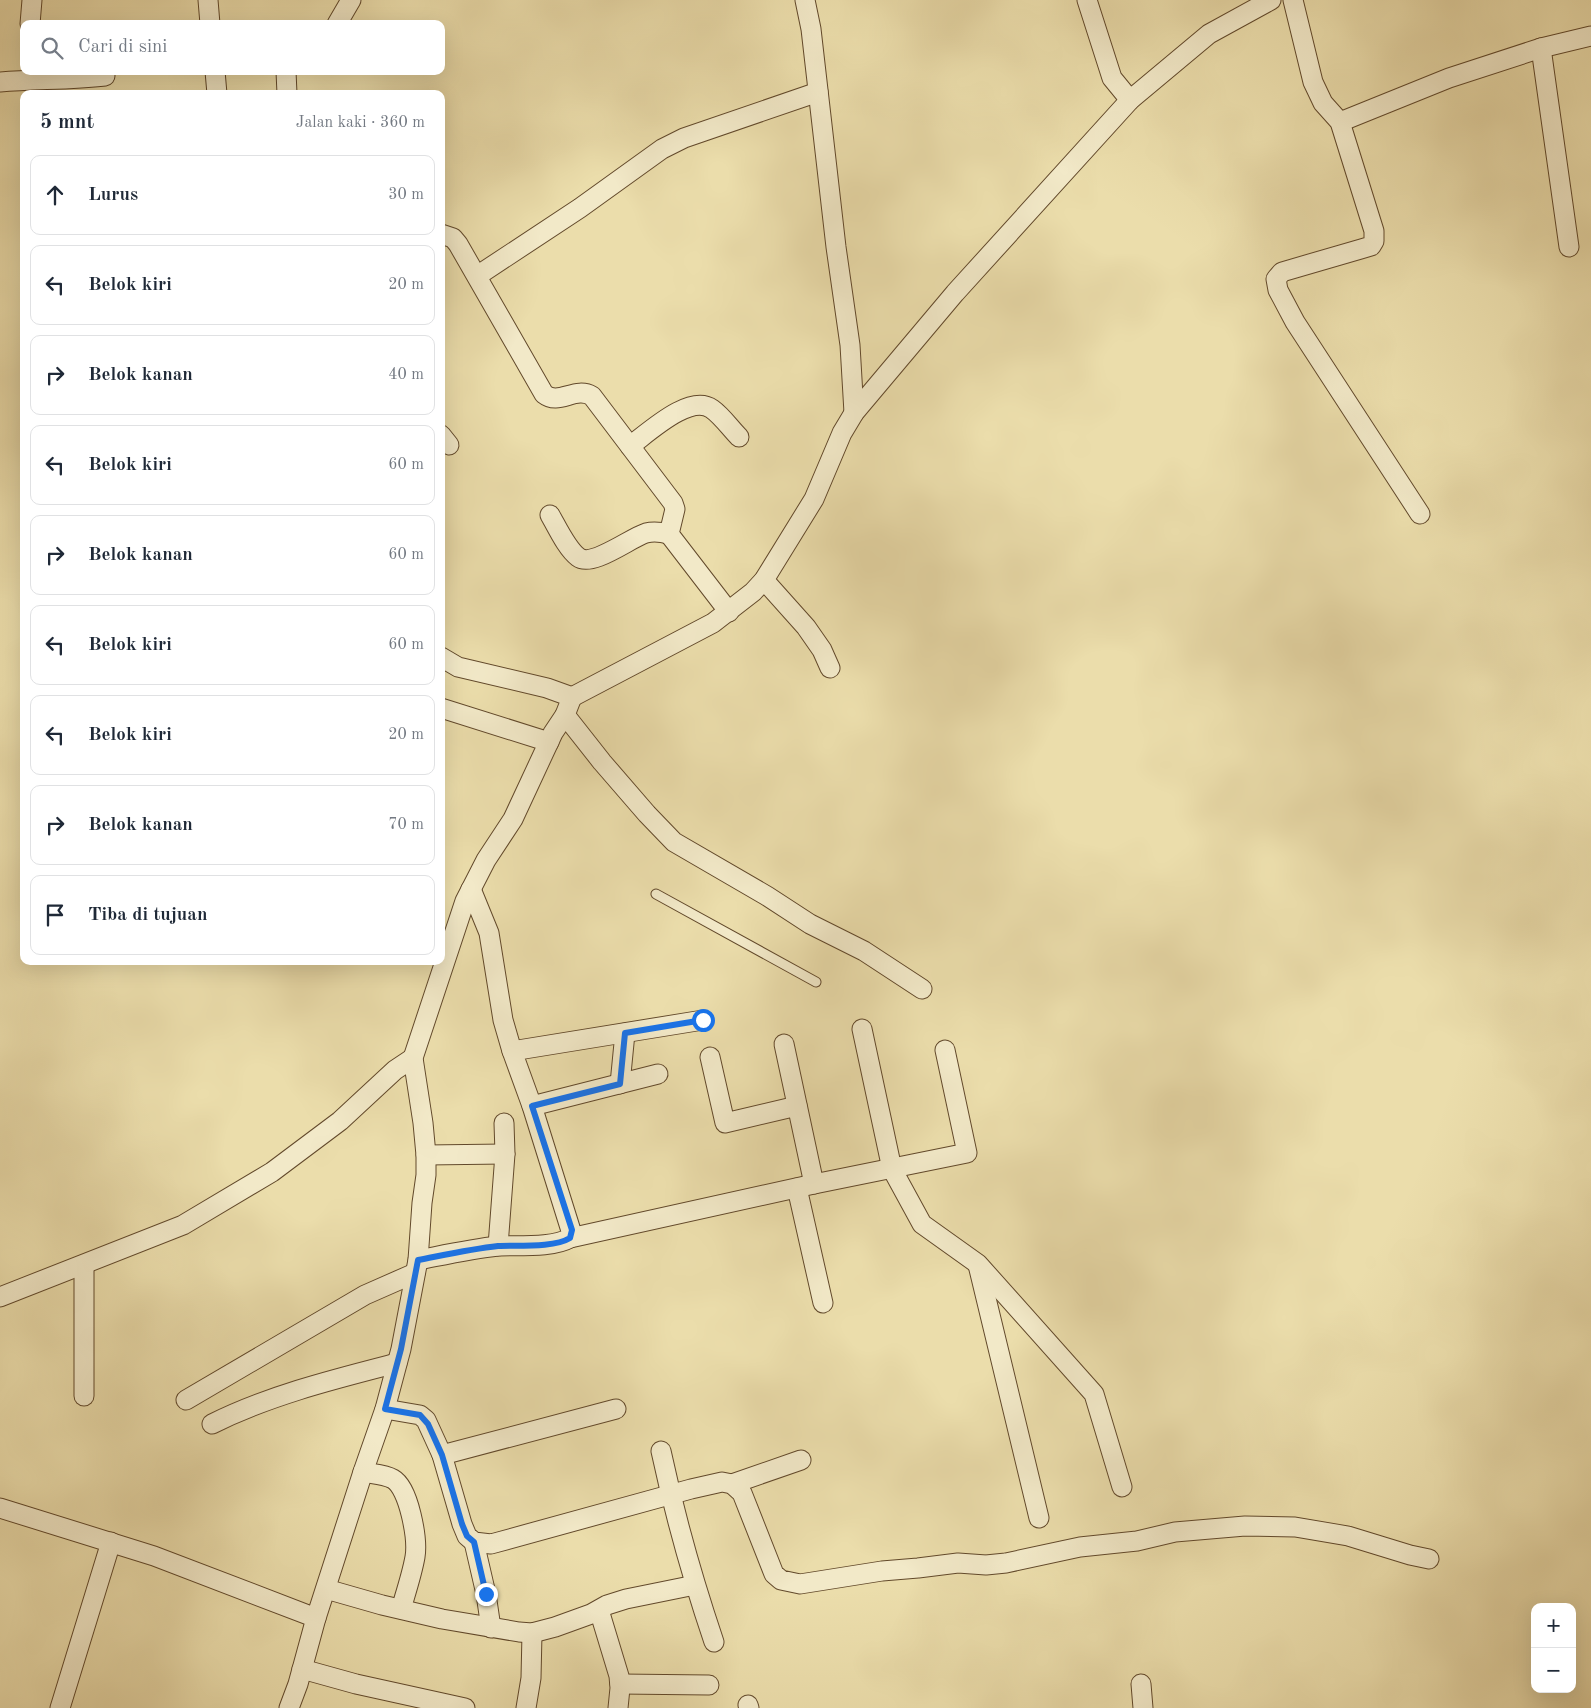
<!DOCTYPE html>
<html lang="id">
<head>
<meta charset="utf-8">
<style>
  :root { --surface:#fff; --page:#f6f6f7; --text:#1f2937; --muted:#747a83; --line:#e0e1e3 }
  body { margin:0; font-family:"Old Standard TT",serif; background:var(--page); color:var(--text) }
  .controls { position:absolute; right:15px; bottom:15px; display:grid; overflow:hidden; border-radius:10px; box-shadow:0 5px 20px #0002 }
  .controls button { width:45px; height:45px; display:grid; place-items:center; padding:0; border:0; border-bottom:1px solid var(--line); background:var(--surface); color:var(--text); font:25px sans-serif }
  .stop { position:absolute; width:15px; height:15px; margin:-11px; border:4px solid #1a73e8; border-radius:50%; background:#fff }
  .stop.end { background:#1a73e8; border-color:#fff; box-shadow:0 1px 5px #0008 }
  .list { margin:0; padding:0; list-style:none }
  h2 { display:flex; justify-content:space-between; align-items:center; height:65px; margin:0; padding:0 20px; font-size:21px }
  h2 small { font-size:16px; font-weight:400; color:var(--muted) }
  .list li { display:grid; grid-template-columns:32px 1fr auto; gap:15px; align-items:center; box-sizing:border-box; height:80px; margin:0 10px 10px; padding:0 10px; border:1px solid var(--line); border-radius:10px }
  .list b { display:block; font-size:19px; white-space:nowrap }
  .list em { font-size:16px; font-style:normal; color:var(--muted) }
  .icon { flex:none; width:28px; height:28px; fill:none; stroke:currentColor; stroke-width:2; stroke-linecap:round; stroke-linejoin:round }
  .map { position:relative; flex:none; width:1591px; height:1708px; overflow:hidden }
  .search { position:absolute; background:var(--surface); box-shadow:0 5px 20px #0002; left:20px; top:20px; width:425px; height:55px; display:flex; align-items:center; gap:12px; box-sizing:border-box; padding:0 18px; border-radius:10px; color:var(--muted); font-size:19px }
  .panel { position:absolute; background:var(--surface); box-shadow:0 5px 20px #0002; left:20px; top:90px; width:425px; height:875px; border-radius:10px }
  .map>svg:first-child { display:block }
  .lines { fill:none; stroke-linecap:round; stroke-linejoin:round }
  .lane-casing { stroke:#62492b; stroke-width:11 }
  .street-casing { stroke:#62492b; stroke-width:21 }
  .lane { stroke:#f2e9c8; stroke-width:9 }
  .street { stroke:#f2e9c8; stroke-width:19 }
  .route { stroke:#1a73e8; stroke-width:6 }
</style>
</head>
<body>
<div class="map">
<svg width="1591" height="1708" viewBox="0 0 1591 1708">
  <rect width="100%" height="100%" fill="#ebddab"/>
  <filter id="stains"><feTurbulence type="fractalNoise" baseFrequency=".004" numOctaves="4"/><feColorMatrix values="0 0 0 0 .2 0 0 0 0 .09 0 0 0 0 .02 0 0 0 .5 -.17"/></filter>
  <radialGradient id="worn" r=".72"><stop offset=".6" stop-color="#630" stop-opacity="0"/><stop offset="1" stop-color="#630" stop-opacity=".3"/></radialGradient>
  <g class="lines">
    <defs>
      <path id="lane" d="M656 894 816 982"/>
      <g id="street">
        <path d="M208 0 210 24"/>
        <path d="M805 0 811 29 836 247 850 345 854 413"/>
        <path d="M1087 0 1112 78 1130 100"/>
        <path d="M1293 0 1313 82 1323 103 1340 122 1374 231V241L1371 246 1361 249 1282 272 1276 279 1278 290 1295 322 1420 514"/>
        <path d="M30 24 32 0"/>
        <path d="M337 24 351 0"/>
        <path d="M1541 48 1569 247"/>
        <path d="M215 71 217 94"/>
        <path d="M286 71 287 94"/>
        <path d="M0 82C35 79 70 80 105 76"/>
        <path d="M1340 122 1449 78 1541 48 1591 36"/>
        <path d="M441 234 453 238 458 244 544 394C559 406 575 386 592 396L673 503 675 509 669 534 729 612"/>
        <path d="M477 276 580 208 662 149 684 138 818 92"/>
        <path d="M441 435 449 445"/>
        <path d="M630 446C648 433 690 393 712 409 722 416 730 428 739 437"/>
        <path d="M550 515C557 527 567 549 578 557 592 568 630 538 646 533 654 531 661 532 669 534"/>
        <path d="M764 580 806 627 822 650 830 668"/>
        <path d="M572 697 713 623 753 592 764 580 814 499 842 433 854 413 955 293 1130 100 1209 34 1271 0"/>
        <path d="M441 708 549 742"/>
        <path d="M565 715 602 762 647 814 674 842 767 896 810 924 864 951 922 989"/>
        <path d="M862 1029 892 1169 922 1224 978 1264 1094 1394 1122 1487"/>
        <path d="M784 1044 814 1184"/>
        <path d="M512 1051 703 1020"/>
        <path d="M710 1057 725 1123 797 1106"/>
        <path d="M620 1084 625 1033"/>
        <path d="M532 1106 658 1074"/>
        <path d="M426 1155 505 1154"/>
        <path d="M797 1188 823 1303"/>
        <path d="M570 1238 814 1184 967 1153 945 1050"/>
        <path d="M498 1246 505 1154 504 1123"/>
        <path d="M418 1260C444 1255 471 1249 498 1246 518 1245 553 1248 570 1238L572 1234 532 1106 512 1051 503 1020 489 933 471 889"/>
        <path d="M978 1265 1039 1518"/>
        <path d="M0 1297 183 1225 272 1172 340 1121 395 1070 413 1058"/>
        <path d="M84 1396V1265"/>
        <path d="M186 1400 365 1295 415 1273"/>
        <path d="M385 1409 420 1415 426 1420 442 1455 462 1524 467 1536 474 1542 491 1544 691 1489 722 1482 732 1484 742 1493 774 1574 781 1580 800 1584 882 1571 918 1568 958 1563 986 1565 1006 1563 1080 1547 1137 1541 1175 1532 1245 1526 1295 1527 1348 1536 1410 1555 1429 1559"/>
        <path d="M212 1424C270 1395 335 1379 397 1363"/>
        <path d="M661 1451C675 1516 693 1580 714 1642"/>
        <path d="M442 1455 616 1409"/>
        <path d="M363 1472C372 1474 384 1474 393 1479 409 1488 418 1539 415 1557 412 1574 406 1592 401 1609"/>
        <path d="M732 1484 801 1460"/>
        <path d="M0 1508 154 1556 316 1618"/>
        <path d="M474 1542 486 1594 491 1628"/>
        <path d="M326 1589 382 1605 442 1619 519 1632 532 1633 555 1627 591 1614 607 1605 626 1599 695 1585"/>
        <path d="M599 1610 619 1676 620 1688 618 1708"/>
        <path d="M302 1669 356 1684 465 1708"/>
        <path d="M620 1684 709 1685"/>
        <path d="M1141 1684 1143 1708"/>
        <path d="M748 1705 749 1708"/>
        <path d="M60 1708 111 1542"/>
        <path d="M289 1708 298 1684 316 1618 363 1472 385 1409 401 1349 418 1260 422 1203 426 1175V1155L423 1123 413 1058 465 901 486 860 513 819 553 733 565 715 572 697 547 688 458 667 441 657"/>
        <path d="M526 1708 531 1678 532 1633"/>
      </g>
    </defs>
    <!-- lane casing -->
    <use href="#lane" class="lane-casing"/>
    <!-- street casing -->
    <use href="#street" class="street-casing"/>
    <!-- lane -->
    <use href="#lane" class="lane"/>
    <!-- street -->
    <use href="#street" class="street"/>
  </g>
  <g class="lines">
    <!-- route -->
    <path class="route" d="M486 1594 474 1542 467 1536 462 1524 442 1455 428 1424 420 1415 385 1409 401 1349 418 1260C444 1255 471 1249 498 1246 517 1245 554 1248 570 1238L572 1230 532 1106 620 1084 625 1033 703 1020"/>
  </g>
  <rect width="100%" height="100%" filter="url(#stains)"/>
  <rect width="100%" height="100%" fill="url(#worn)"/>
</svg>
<div class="controls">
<button>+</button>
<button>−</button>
</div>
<div class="stop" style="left:703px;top:1020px"></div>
<div class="stop end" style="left:486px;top:1594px"></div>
<div class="search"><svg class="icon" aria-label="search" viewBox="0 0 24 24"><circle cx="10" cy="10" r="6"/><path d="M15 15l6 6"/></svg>Cari di sini</div>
<section class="panel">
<h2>5 mnt<small>Jalan kaki · 360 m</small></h2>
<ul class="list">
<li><svg class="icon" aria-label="ahead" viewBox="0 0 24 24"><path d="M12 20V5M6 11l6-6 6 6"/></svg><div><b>Lurus</b></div><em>30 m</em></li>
<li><svg class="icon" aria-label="left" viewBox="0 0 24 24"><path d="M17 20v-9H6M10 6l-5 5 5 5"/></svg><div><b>Belok kiri</b></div><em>20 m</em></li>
<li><svg class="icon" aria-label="right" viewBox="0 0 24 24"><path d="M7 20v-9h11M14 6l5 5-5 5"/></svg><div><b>Belok kanan</b></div><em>40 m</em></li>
<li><svg class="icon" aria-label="left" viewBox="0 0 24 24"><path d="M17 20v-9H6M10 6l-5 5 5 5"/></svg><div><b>Belok kiri</b></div><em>60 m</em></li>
<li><svg class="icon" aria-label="right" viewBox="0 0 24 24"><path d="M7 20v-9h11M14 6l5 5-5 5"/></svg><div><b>Belok kanan</b></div><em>60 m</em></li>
<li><svg class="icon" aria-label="left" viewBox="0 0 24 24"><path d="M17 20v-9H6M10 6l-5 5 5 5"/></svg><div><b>Belok kiri</b></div><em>60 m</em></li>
<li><svg class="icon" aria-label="left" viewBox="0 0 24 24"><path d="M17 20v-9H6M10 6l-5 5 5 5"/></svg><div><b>Belok kiri</b></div><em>20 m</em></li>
<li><svg class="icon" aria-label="right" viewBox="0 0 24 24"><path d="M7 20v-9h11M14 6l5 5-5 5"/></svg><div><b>Belok kanan</b></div><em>70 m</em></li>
<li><svg class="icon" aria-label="arrive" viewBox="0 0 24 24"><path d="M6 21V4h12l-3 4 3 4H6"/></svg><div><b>Tiba di tujuan</b></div></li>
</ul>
</section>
</div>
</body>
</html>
